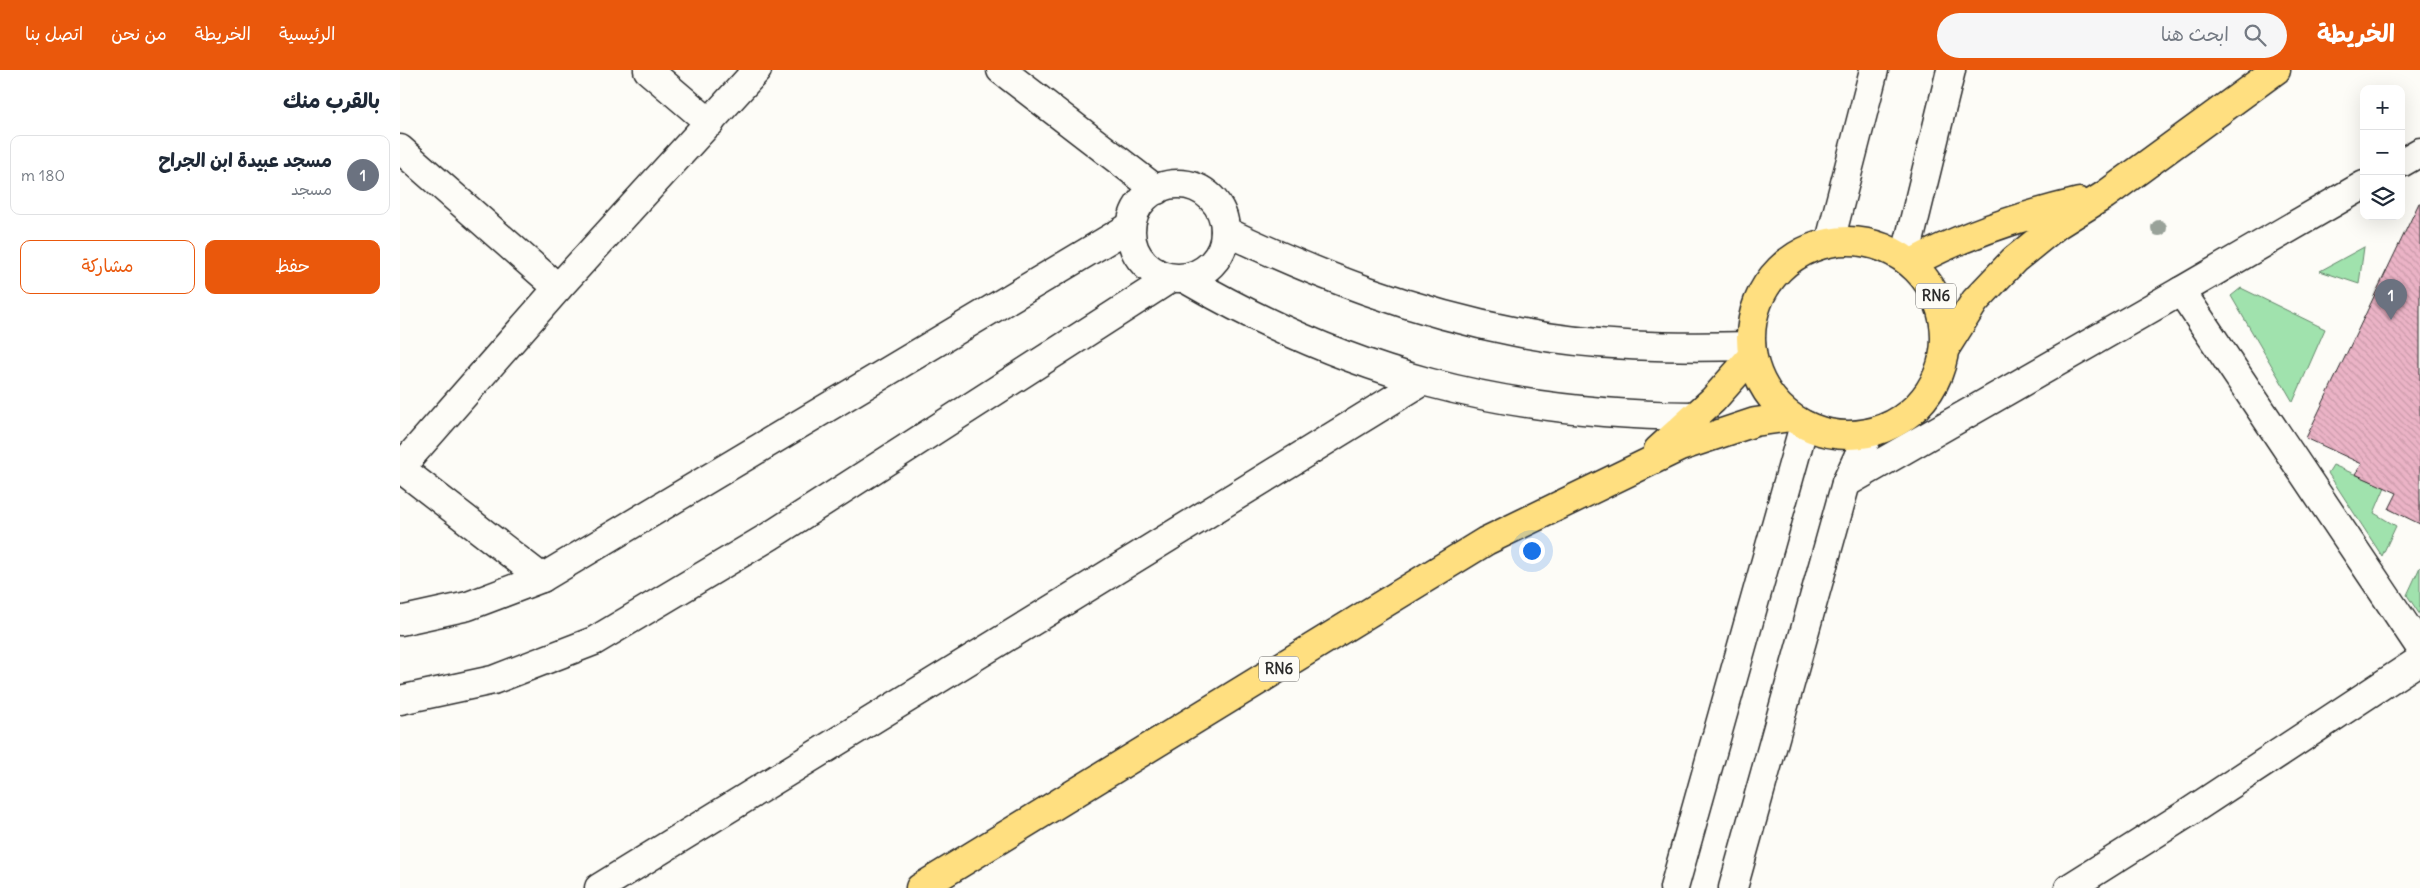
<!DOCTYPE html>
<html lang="ar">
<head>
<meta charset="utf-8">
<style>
  :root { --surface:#fff; --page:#f6f6f7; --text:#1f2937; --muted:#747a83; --line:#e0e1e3; --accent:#ea580c }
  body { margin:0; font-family:Delius,"Playpen Sans Arabic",sans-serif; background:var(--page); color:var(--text); direction:rtl }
  .controls { position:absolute; right:15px; top:15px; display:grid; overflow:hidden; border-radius:10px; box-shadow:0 5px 20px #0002 }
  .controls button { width:45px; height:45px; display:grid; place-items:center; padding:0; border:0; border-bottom:1px solid var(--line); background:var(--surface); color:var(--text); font:25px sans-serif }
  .you { position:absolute; left:1131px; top:480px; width:18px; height:18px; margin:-12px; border:4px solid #fff; border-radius:50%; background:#1a73e8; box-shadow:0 0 0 8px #1a73e833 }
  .badge { display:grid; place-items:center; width:32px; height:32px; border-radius:50%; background:var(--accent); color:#fff; font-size:16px; font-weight:700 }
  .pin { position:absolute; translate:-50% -41px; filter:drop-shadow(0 1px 2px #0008) }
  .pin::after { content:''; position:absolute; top:26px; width:18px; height:15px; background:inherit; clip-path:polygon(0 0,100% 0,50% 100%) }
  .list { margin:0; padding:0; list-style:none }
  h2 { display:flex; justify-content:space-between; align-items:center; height:65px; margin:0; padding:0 20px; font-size:21px }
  h2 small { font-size:16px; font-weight:400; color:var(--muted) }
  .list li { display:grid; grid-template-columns:32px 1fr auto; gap:15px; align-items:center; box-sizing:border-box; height:80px; margin:0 10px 10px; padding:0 10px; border:1px solid var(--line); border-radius:10px }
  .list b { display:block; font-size:19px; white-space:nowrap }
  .list p { margin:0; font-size:16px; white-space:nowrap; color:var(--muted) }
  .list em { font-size:16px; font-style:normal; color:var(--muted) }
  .actions { display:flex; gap:10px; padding:15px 20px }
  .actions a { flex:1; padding:11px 0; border:1px solid var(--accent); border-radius:10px; text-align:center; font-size:18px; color:var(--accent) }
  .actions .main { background:var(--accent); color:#fff }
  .icon { flex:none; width:28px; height:28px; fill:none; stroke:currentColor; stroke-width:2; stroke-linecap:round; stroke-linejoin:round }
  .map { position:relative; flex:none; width:2020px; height:818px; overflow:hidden; direction:ltr }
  header { display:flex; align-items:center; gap:30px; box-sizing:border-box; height:70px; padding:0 25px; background:var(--accent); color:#fff }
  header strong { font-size:24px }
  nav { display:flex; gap:28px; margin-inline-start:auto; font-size:18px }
  .search { width:350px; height:45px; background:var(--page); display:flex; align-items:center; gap:12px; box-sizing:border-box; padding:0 18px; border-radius:28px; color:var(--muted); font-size:19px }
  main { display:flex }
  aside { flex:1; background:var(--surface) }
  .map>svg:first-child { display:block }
  .grass { fill:#a0e2ad; stroke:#66866c }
  .building { fill:url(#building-back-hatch); stroke:#2b2b2b }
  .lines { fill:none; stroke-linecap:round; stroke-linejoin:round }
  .minor-casing { stroke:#2b2b2b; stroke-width:31 }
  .primary-casing { stroke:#2b2b2b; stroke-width:31 }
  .minor { stroke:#fdfcf7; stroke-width:28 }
  .primary { stroke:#ffdf80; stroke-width:28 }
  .tree { fill:#99a299 }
  .labels { text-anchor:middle; stroke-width:4; stroke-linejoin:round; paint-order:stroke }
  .shield { fill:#fdfcf7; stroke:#6a6a68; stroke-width:1 }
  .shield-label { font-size:15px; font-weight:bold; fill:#2b2b2b }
</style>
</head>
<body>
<header>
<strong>الخريطة</strong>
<div class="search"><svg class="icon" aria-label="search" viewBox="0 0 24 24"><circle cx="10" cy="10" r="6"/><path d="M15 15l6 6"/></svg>ابحث هنا</div>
<nav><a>الرئيسية</a><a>الخريطة</a><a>من نحن</a><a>اتصل بنا</a></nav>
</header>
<main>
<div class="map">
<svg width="2020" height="818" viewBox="0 0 2020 818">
  <defs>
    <pattern id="building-back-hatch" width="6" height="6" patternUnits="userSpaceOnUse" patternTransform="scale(1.25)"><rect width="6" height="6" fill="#ebb3c6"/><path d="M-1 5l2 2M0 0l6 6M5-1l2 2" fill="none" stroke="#ca9aaa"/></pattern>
  </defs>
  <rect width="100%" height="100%" fill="#fdfcf7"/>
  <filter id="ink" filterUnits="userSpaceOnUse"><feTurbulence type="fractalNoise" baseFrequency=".02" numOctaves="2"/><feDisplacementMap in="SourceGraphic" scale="10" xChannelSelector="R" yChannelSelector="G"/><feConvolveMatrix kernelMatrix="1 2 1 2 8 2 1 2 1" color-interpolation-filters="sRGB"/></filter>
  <g filter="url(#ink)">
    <!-- grass -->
    <g class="grass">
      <path d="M1964 177 1959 214 1920 201Z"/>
      <path d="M1841 218 1925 259 1893 332 1831 226Z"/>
      <path d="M1933 395 1985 417 1974 443 1996 456 1982 486 1928 403Z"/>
      <path d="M2020 497V545L2007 525Z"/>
    </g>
    <!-- building -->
    <path class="building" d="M2019 133H2020V454L1989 439 1997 423 1955 404 1962 394 1906 368Z"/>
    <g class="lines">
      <defs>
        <g id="minor">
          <path d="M248 0 310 53"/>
          <path d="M601 0 757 120"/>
          <path d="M0 79 158 218"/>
          <path d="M2001 93 2020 82"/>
          <circle cx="778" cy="161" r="47"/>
          <path d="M825 161C920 206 1013 242 1117 262 1194 277 1273 278 1351 276"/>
          <path d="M1430 171 1474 0"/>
          <path d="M1505 188 1551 0"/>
          <path d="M784 208C951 305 1101 344 1293 346"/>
          <path d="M1781 221 1964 115"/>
          <path d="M0 398 158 218 357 0"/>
          <path d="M0 398 142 508"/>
          <path d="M1446 413 1781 221 2020 577"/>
          <path d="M0 551 68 536 142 508 731 156"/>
          <path d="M0 630 93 610 194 571 370 466 771 208"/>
          <path d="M199 818 1021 312"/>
          <path d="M1274 818 1404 355"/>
          <path d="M1333 818 1446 413 1469 363"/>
          <path d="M1669 818 1791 741 2020 590"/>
        </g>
        <g id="primary">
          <circle cx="1448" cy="268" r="97"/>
          <path d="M1512 193C1565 164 1621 146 1679 132"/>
          <path d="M1546 277 1575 231 1614 190 1657 155 1705 125 1876 0"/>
          <path d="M1258 380 1313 330 1352 286"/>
          <path d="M520 818 1086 471 1280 377 1355 352 1391 347"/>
        </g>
      </defs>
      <!-- minor casing -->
      <use href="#minor" class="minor-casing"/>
      <!-- primary casing -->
      <use href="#primary" class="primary-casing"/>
      <!-- minor -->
      <use href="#minor" class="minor"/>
      <!-- primary -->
      <use href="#primary" class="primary"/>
    </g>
    <!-- trees -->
    <circle class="tree" cx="1759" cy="158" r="8"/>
  </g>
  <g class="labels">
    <!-- shield labels -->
    <g class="shield">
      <rect x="1516" y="213.5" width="40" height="25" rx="4"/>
      <rect x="859" y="586.5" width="40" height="25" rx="4"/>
    </g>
    <g class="shield-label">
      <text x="1536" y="231">RN6</text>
      <text x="879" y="604">RN6</text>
    </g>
  </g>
</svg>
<div class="controls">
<button>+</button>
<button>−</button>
<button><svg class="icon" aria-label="layers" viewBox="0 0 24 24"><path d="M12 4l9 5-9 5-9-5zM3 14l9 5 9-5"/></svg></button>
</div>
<div class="you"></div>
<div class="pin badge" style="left:1991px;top:250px;background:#6b7280">1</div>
</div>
<aside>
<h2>بالقرب منك<small></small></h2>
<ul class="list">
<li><span class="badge" style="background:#6b7280">1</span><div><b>مسجد عبيدة ابن الجراح</b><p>مسجد</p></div><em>180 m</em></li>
</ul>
<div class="actions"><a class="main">حفظ</a><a>مشاركة</a></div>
</aside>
</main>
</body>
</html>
